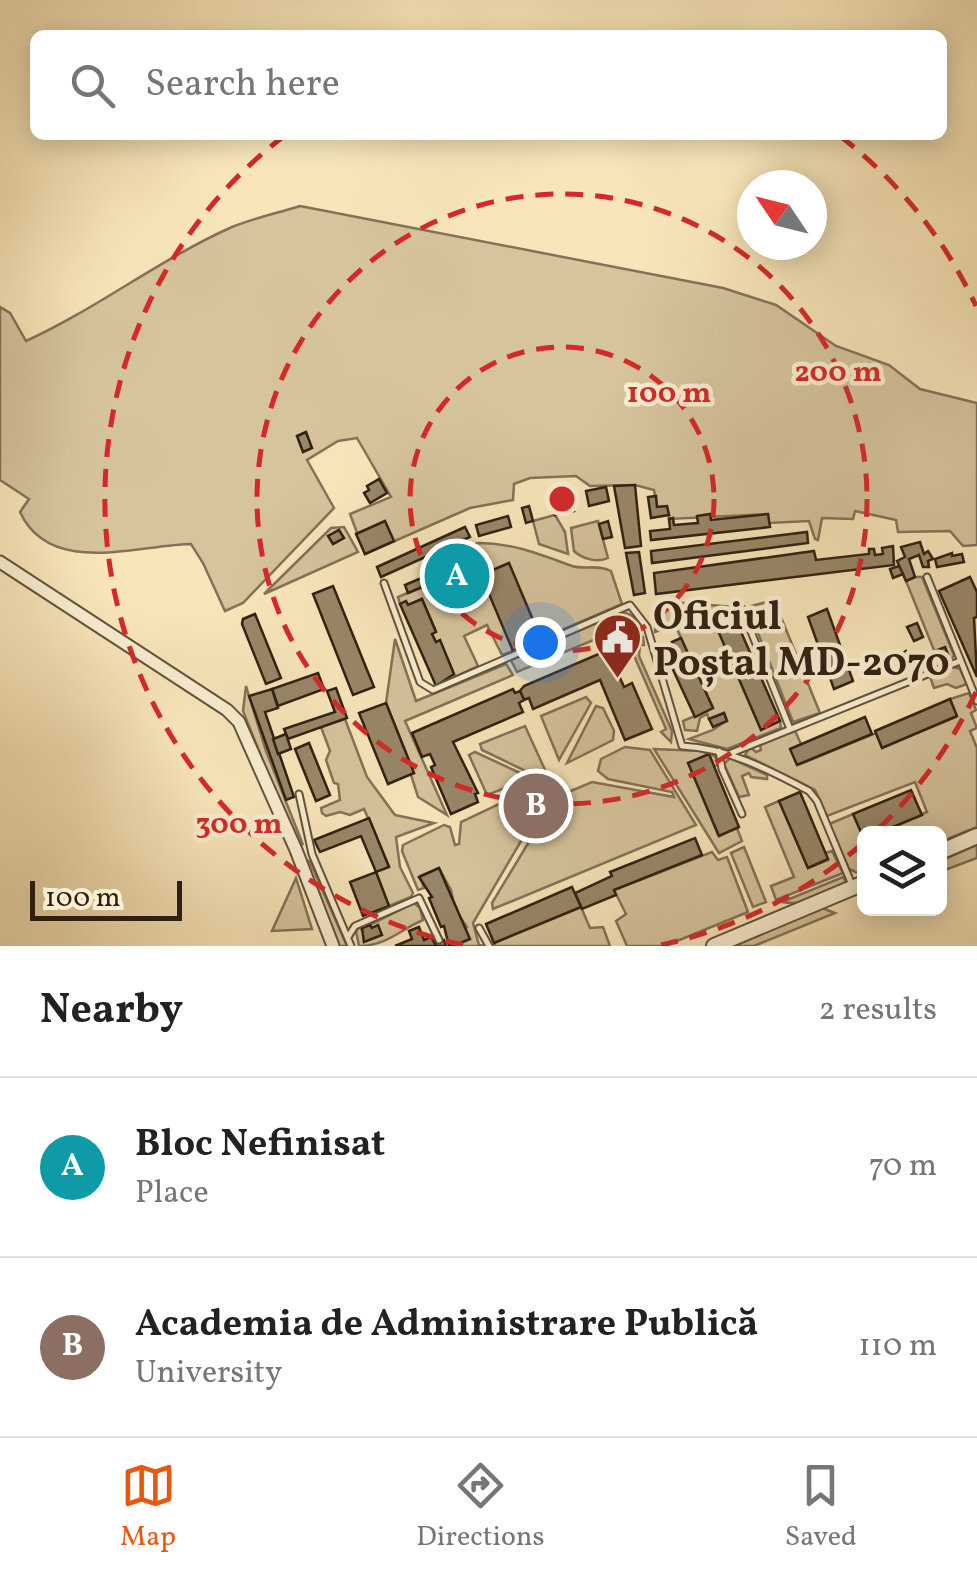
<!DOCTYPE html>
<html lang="en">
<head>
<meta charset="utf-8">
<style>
  :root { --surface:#fff; --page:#f6f6f6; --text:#222; --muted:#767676; --line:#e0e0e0; --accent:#ea580c }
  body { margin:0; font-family:Vollkorn,serif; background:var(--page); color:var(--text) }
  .controls { position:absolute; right:30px; bottom:30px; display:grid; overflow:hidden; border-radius:15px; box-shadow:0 5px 25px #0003 }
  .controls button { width:90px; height:90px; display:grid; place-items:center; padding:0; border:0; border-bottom:2px solid var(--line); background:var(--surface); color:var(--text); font:50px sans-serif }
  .compass { position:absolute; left:737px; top:170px; width:90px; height:90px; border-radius:50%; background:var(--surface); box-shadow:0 5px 25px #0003; rotate:305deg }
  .scale { position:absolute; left:30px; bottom:25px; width:152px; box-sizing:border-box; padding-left:10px; border:5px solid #302012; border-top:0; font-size:28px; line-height:35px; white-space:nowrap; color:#302012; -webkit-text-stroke:8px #faefd2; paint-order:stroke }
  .you { position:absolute; left:540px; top:642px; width:35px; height:35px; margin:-25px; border:8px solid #fff; border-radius:50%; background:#1a73e8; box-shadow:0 0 0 15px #1a73e833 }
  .badge { display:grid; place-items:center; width:65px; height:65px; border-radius:50%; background:var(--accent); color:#fff; font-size:32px; font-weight:700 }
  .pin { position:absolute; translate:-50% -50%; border:5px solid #fff; box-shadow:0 2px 10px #0006 }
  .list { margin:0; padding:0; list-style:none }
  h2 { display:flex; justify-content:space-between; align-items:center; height:130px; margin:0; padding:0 40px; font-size:42px }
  h2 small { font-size:32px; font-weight:400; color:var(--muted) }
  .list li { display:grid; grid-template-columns:65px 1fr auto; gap:30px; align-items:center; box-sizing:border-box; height:180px; padding:0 40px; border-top:2px solid var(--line) }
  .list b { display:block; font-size:38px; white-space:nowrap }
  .list p { margin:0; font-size:32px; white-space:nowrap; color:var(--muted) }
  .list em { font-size:32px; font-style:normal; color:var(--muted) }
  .icon { flex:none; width:55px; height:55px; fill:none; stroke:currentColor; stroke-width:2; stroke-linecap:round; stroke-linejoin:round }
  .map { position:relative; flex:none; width:977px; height:946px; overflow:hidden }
  .search { position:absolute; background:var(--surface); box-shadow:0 5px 25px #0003; left:30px; right:30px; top:30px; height:110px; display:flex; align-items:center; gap:25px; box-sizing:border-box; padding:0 35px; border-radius:15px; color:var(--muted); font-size:38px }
  .sheet { height:490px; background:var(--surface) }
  nav { display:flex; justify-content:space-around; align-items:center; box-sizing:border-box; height:140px; border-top:2px solid var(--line); background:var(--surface); font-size:28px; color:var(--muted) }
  nav a { display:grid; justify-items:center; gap:5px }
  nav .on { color:var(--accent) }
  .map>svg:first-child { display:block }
  .green { fill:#d6c49d; stroke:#837258; stroke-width:2.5; fill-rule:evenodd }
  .building { fill:#988769; stroke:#302012; stroke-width:2.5 }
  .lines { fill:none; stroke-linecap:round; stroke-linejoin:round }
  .service-casing { stroke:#62523c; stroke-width:9 }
  .minor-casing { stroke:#62523c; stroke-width:15 }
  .tertiary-casing { stroke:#62523c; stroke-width:18 }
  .service { stroke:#faefd2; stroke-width:5 }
  .minor { stroke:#faefd2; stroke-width:11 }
  .tertiary { stroke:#faefd2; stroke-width:14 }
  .ring { fill:none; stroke:#d62828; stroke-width:5; stroke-dasharray:18 12 }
  .labels { text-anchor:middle; stroke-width:9; stroke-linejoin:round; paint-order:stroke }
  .poi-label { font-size:40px; font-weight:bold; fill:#302012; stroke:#faefd2; text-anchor:start }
  .centre { fill:#d62828; stroke:#faefd2; stroke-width:5 }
  .ring-label { font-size:30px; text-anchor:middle; font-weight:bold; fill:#d62828; stroke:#faefd2; stroke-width:9; stroke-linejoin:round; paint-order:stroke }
</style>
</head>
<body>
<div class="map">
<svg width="977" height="946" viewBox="0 0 977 946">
  <rect width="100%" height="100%" fill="#f8e6ba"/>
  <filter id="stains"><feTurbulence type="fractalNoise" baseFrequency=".002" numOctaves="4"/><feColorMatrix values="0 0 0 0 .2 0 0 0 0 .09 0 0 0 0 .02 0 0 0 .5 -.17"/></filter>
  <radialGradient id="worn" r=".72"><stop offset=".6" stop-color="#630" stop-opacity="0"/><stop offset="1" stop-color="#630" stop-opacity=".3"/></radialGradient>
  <!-- green -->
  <g class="green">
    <path d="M300 206 723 288 776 305 836 346 889 365 920 389 977 403V545L963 546 950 531 898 532 896 520 855 511 853 519 822 518 818 540 815 539 809 521 769 523 768 514 669 519 667 506 657 507 654 490 635 485 590 486 576 476 530 478 514 484 513 500 470 508 365 554 350 514 391 497 357 438 338 441 307 460 334 508 243 603 225 611 203 563 191 544C137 545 50 577 20 512L29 499 0 480V307L10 313 26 341C98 308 160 259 232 227 254 218 278 213 300 206Z"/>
    <path d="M555 515 565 532 568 554 539 544 533 521Z"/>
    <path d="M598 521 608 558C598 563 582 559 574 551L571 528Z"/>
    <path d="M344 527 358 552 264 594 331 528Z"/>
    <path d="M478 543C513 543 539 554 572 566 585 570 598 564 611 571L622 604 541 639 509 564 513 651 502 655 487 625 464 636 478 666 455 677 440 641 436 642 432 634 436 631 422 599 408 605 406 602 400 604 398 597 431 583 428 564ZM475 559 481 575 439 592Z"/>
    <path d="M915 577H922L954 655 950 662 940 665 906 581Z"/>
    <path d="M774 600 820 713 793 722 749 610 751 606Z"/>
    <path d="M670 602 735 607 743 623 720 633 762 729 780 721 781 728 727 749 689 739 713 730 727 720 724 713 709 719 707 714 700 718 697 731 685 730 683 721 713 708 675 625 655 632 656 608Z"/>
    <path d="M626 613 633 616 636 624 623 635 621 630 615 631 517 672 511 660 617 614Z"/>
    <path d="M632 637H643L644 645H640L639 656 672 731 671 742 661 732 666 729 629 644Z"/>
    <path d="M395 639 416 701 506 664 513 675 405 721 447 815 418 797 411 775 414 773 386 703Z"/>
    <path d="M953 667 960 669 967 684 956 688 947 684 934 688 930 677Z"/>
    <path d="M246 686 266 751 303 845 293 836 243 711Z"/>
    <path d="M969 693 976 710 971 713 977 728 970 731 977 748V827L940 842V834L876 833 927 812 915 782 827 816 815 790 745 755 750 747 756 752 761 750 760 745 795 731 801 744 791 749 798 765 876 733 883 747 956 717 950 699Z"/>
    <path d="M586 697 591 703 559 760 541 716Z"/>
    <path d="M596 706 603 708 614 731 613 740 567 763Z"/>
    <path d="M345 719 367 777 395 815 434 823 396 837 400 867 413 893 411 897 389 906 376 872 389 866 364 809 350 815 340 812 326 816 322 813 321 808 340 800 338 784 334 783 326 760 330 751 321 727Z"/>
    <path d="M525 726 546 772 536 776 482 750 480 744Z"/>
    <path d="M625 747 650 750 696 825 493 909 492 903 556 797 592 782 674 797 672 792 608 779 598 771 601 759Z"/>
    <path d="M654 749 701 751 715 756 718 764 714 767 689 764 718 835 737 828 742 841 719 853Z"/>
    <path d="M475 752 531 778 487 795 469 755Z"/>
    <path d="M730 758 767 775V779L751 777 749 773 742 776 749 795 739 797 724 764Z"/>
    <path d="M514 797 531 824 473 923 479 945 485 946H453L467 927 455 910 451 890 439 868 420 876 424 888 418 890 402 851 403 845 444 825 450 827 455 845 459 844 461 822Z"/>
    <path d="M779 801 808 868 828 860 825 853 832 851 843 873 776 900 771 886 794 877 765 807Z"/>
    <path d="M853 814 864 838V874L862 875 849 869 829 824Z"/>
    <path d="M977 845V858L940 872V861Z"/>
    <path d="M744 847 766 902 753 907 731 853Z"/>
    <path d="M712 852 718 860 727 857 748 912 665 946H627L616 921 626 914 614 890Z"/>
    <path d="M299 855 310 862 347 946H335Z"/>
    <path d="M843 877 846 881C833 898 802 906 782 902Z"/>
    <path d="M296 878 312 929 272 931Z"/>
    <path d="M414 903 420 908 423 920C398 931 386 946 359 946L356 931 359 927 363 931 364 941 378 926 372 928 370 925Z"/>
    <path d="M581 907 590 928 603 927 610 946H495L494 943Z"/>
    <path d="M822 908 835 913 754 946H730Z"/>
  </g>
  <!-- building -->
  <g class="building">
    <path d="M306 432 312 448 303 452 297 436Z"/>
    <path d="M379 479 387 493 370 503 364 493 369 490 367 486Z"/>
    <path d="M635 485 641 546 625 548 614 486Z"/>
    <path d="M606 487 609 501 589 506 586 491Z"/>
    <path d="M656 496 657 507 667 506 669 515 651 518 648 497Z"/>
    <path d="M570 498 574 511 555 515 552 503Z"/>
    <path d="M529 506 533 521 526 523 522 508Z"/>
    <path d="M710 514 711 520 768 514 770 527 651 540 650 531 670 529 669 519 673 518 674 525 698 523 697 516Z"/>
    <path d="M508 516 511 527 479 536 476 525Z"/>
    <path d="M385 521 394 541 365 554 356 534Z"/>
    <path d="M608 521 612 537 603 539 599 524Z"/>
    <path d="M465 527 470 537 381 577 377 567Z"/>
    <path d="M339 530 344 538 333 544 328 536Z"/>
    <path d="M807 532 808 543 652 563 651 551Z"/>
    <path d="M920 542 924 554 928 551 933 559 928 561 929 567H923L919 555 909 559 915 577 906 581 897 561 905 557 901 547Z"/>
    <path d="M893 546 894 565 656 594 654 573 814 551 816 560 869 554V549H874L875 555 883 554 882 548Z"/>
    <path d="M639 552 645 593 634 595 626 553Z"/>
    <path d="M952 553V556L962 554 964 562 937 567 935 559Z"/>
    <path d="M475 558 481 575 439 593 432 576Z"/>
    <path d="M509 563 541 639 513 651 481 575Z"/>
    <path d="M899 566 903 574 893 578 890 569Z"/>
    <path d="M428 575 432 583 408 593 405 585Z"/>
    <path d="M970 577 977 592V617L974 618 977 677 939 591Z"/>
    <path d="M333 586 374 687 353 695 313 594Z"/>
    <path d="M422 599 436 632 432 634 436 642 440 640 454 674 436 686 400 604 406 601 408 605Z"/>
    <path d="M827 609 853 681 834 689 808 617Z"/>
    <path d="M255 614 281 678 266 684 242 624 243 619Z"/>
    <path d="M917 623 923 637 914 641 907 627Z"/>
    <path d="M738 625 780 721 761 730 719 633Z"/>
    <path d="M681 638 713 708 695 717 668 659 677 655 672 642Z"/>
    <path d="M945 647 949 657 939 661 935 651Z"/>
    <path d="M608 650 624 687 632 683 652 729 625 740 600 680 533 709 529 698 524 700 520 691 524 686Z"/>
    <path d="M906 651 911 659 901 665 896 658Z"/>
    <path d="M318 673 324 689 278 706 272 689Z"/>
    <path d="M336 688 347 718 288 739 284 729 335 712 327 691Z"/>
    <path d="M272 689 278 708 265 712 294 797 286 800 249 696Z"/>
    <path d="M513 689 515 693 520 691 524 700 519 703 523 712 453 742 478 793 475 794 478 802 451 814 431 767 435 765 430 754 422 757 412 733Z"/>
    <path d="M950 699 957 716 882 748 875 731Z"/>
    <path d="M386 703 414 773 388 784 359 713Z"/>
    <path d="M724 713 727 721 713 727 709 719Z"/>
    <path d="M865 717 872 734 797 765 790 749Z"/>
    <path d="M286 734 291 749 278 754 273 739Z"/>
    <path d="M309 743 330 795 316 801 295 749Z"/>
    <path d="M709 754 739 827 719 836 688 763Z"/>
    <path d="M911 790 922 815 876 834H864V839L853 814Z"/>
    <path d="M800 792 828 859 808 868 779 801Z"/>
    <path d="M369 818 389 867 376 872 361 836 320 852 314 840Z"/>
    <path d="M695 838 702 855 614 890 616 895 582 909 575 893 612 876 610 872Z"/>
    <path d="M439 868 470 939 453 946H449L444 926 441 927 429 898 432 897 419 877Z"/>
    <path d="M376 872 389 906 363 916 350 882Z"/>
    <path d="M572 887 581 907 494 943 486 924Z"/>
    <path d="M370 925 372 928 378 925 382 935 364 942 362 928Z"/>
    <path d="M419 927 424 940 431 937 435 944 444 940 446 946H395L412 939 409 931Z"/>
  </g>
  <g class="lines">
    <defs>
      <g id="service">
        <path d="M927 577 977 701"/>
        <path d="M384 583 420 682 433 690 630 605 647 627 682 746C728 748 769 770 809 791L817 801 852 885"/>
        <path d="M742 609 790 729"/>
        <path d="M719 751 722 769 742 814"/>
        <path d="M729 754 960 661"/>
        <path d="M299 794 312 854 351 946"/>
        <path d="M479 928 489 946"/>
        <path d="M348 937 355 926 419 898 439 940"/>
      </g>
      <path id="minor" d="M0 562 227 710 239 722 296 850 333 946"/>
      <g id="tertiary">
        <path d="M940 852 977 836"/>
        <path d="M714 946 864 883"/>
      </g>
    </defs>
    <!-- service casing -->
    <use href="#service" class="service-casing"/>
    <!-- minor casing -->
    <use href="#minor" class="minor-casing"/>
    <!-- tertiary casing -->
    <use href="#tertiary" class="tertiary-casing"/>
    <!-- service -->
    <use href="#service" class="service"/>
    <!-- minor -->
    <use href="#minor" class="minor"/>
    <!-- tertiary -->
    <use href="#tertiary" class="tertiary"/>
  </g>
  <!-- distance rings -->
  <g class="ring">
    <circle cx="562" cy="499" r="152"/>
    <circle cx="562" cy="499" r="305"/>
    <path d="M976 692A457 457 0 0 1 874 833M862 844A457 457 0 0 1 661 945M463 945A457 457 0 0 1 284 136M840 136A457 457 0 0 1 976 306"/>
  </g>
  <!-- icons -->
  <defs>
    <symbol id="civic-pin" viewBox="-11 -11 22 30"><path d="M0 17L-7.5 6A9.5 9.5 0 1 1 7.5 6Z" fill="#8f2418" stroke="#faefd2"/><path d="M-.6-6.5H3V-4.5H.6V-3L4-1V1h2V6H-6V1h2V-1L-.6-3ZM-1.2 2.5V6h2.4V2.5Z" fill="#fff"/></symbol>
  </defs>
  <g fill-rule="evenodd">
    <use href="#civic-pin" x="590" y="610" width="55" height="75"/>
  </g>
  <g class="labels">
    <!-- poi labels -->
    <g class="poi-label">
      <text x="653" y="629">Oficiul<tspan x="653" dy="46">Poștal MD-2070</tspan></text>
    </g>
  </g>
  <circle cx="562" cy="499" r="15" class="centre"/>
  <g class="ring-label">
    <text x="838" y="381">200 m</text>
    <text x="669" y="402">100 m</text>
    <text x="239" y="833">300 m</text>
  </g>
  <rect width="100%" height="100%" filter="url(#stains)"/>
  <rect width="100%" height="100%" fill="url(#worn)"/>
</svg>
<div class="controls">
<button><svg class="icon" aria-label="layers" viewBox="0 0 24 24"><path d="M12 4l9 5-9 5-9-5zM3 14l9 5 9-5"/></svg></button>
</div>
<svg class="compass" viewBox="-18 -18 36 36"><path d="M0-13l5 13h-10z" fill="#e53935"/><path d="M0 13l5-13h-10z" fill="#767676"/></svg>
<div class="scale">100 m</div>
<div class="you"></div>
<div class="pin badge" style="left:457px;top:576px;background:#0f9aa8">A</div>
<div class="pin badge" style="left:536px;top:806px;background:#8d6e63">B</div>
<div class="search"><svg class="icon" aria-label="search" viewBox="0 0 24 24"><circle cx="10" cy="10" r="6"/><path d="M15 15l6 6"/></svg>Search here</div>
</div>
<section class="sheet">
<h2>Nearby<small>2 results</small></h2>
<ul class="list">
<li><span class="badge" style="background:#0f9aa8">A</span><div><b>Bloc Nefinisat</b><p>Place</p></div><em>70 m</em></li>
<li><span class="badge" style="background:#8d6e63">B</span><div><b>Academia de Administrare Publică</b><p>University</p></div><em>110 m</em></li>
</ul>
</section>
<nav>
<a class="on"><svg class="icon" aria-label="map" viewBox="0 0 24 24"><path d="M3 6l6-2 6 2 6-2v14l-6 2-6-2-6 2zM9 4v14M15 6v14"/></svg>Map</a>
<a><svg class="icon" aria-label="directions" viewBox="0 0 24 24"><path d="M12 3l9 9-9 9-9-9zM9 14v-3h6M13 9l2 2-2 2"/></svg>Directions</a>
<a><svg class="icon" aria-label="saved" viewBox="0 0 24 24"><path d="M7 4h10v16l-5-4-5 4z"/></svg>Saved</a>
</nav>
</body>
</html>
